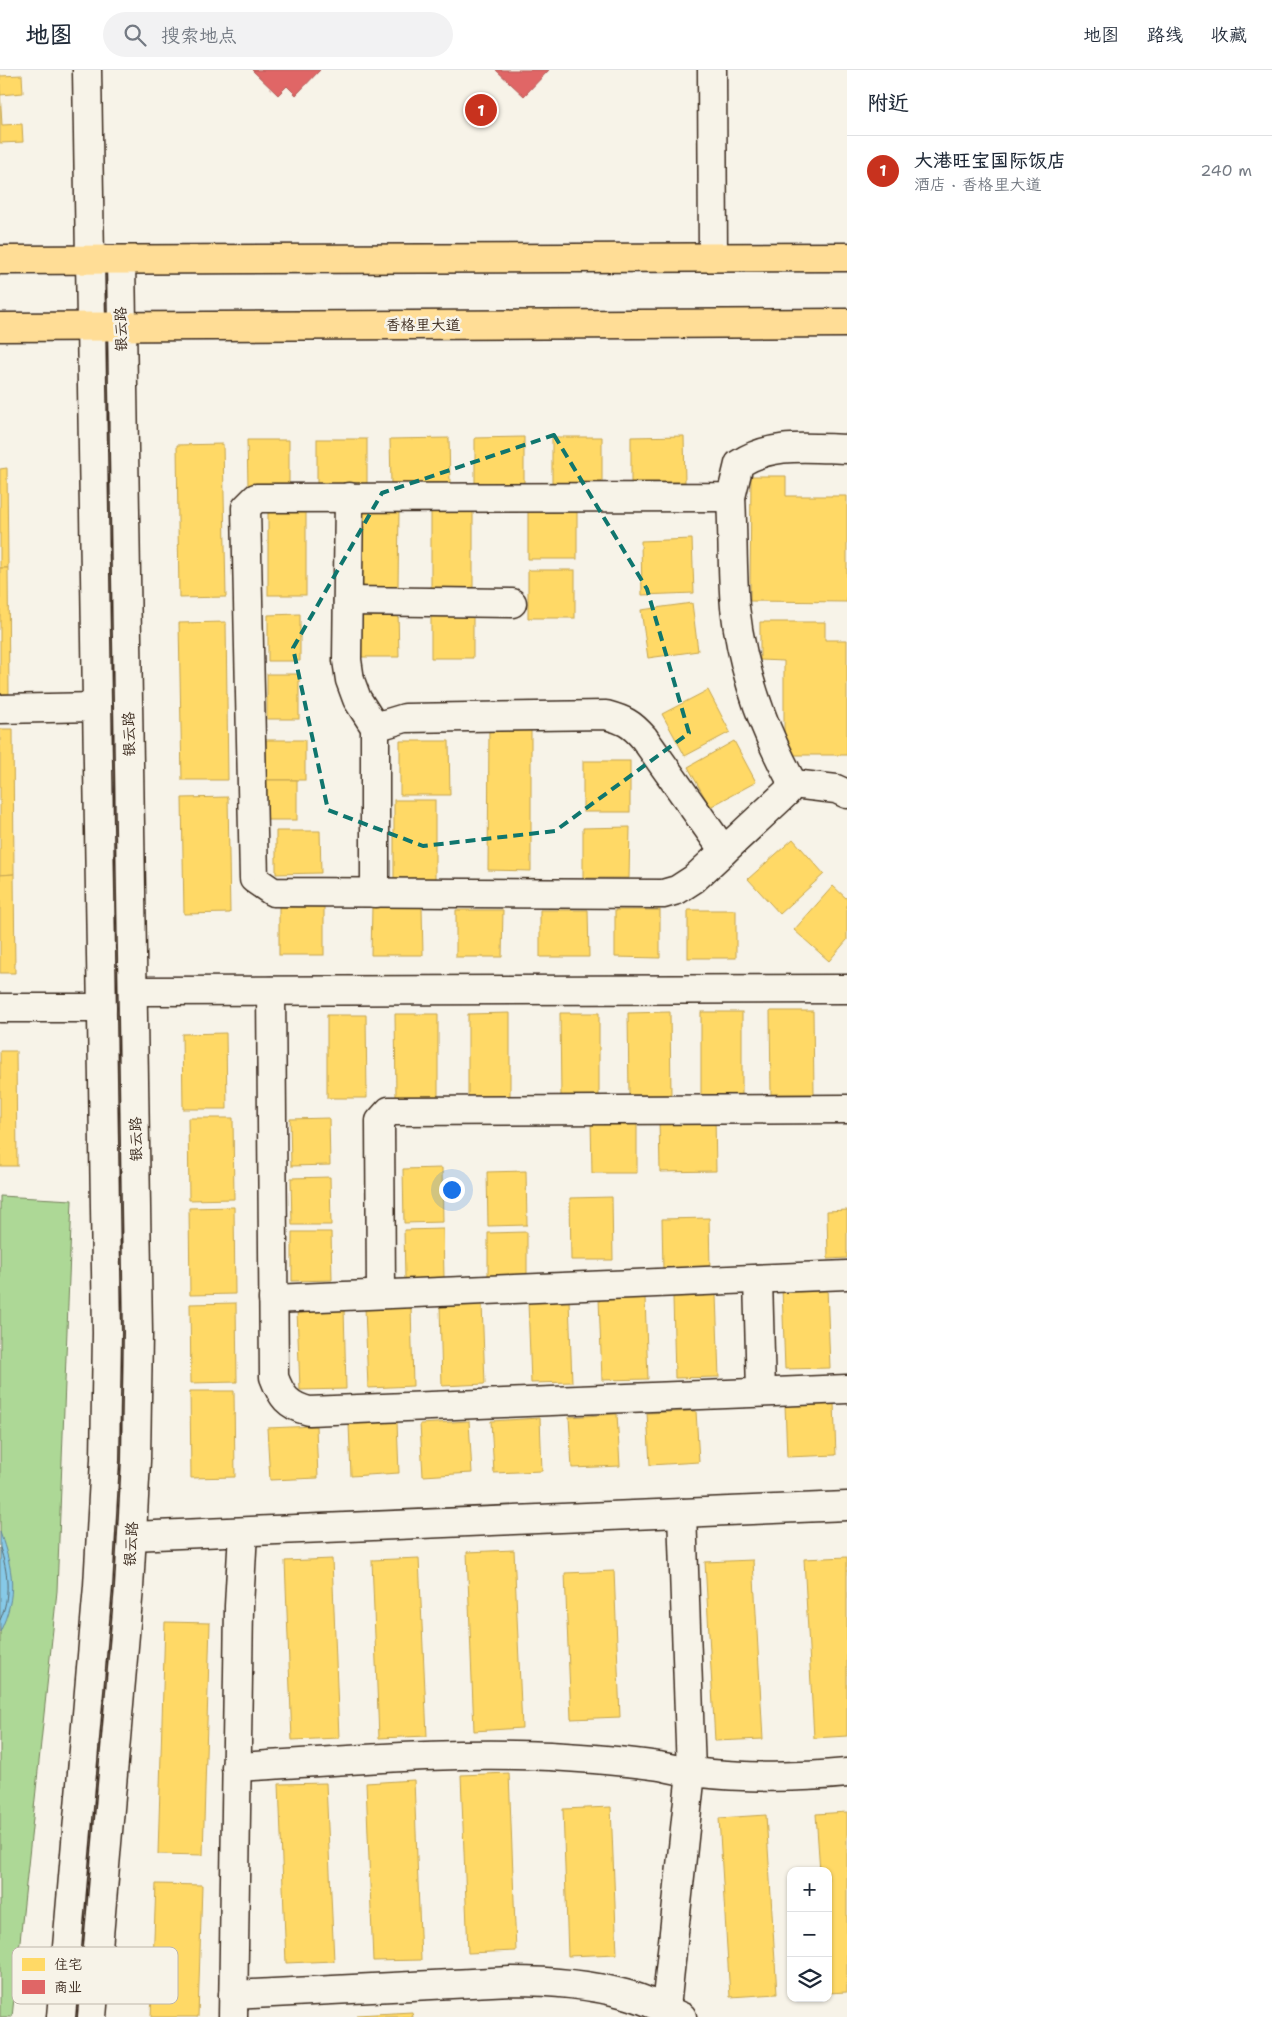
<!DOCTYPE html>
<html lang="zh">
<head>
<meta charset="utf-8">
<style>
  :root { --surface:#fff; --page:#f2f2f3; --text:#1f2937; --muted:#747a83; --line:#e0e1e3; --accent:#c8321e }
  body { margin:0; font-family:"Shantell Sans","LXGW WenKai TC",sans-serif; background:var(--page); color:var(--text) }
  .controls { position:absolute; right:15px; bottom:15px; display:grid; overflow:hidden; border-radius:10px; box-shadow:0 1px 4px #0004 }
  .controls button { width:45px; height:45px; display:grid; place-items:center; padding:0; border:0; border-bottom:1px solid var(--line); background:var(--surface); color:var(--text); font:25px sans-serif }
  .you { position:absolute; left:451px; top:1119px; width:18px; height:18px; margin:-12px; border:4px solid #fff; border-radius:50%; background:#1a73e8; box-shadow:0 0 0 8px #1a73e833 }
  .badge { display:grid; place-items:center; width:32px; height:32px; border-radius:50%; background:var(--accent); color:#fff; font-size:16px; font-weight:700 }
  .pin { position:absolute; translate:-50% -50%; border:2px solid #fff; box-shadow:0 1px 5px #0006 }
  .list { margin:0; padding:0; list-style:none }
  h2 { display:flex; justify-content:space-between; align-items:center; height:65px; margin:0; padding:0 20px; font-size:21px }
  h2 small { font-size:16px; font-weight:400; color:var(--muted) }
  .list li { display:grid; grid-template-columns:32px 1fr auto; gap:15px; align-items:center; box-sizing:border-box; height:70px; padding:0 20px; border-top:1px solid var(--line) }
  .list b { display:block; font-size:19px; white-space:nowrap }
  .list p { margin:0; font-size:16px; white-space:nowrap; color:var(--muted) }
  .list em { font-size:16px; font-style:normal; color:var(--muted) }
  .icon { flex:none; width:28px; height:28px; fill:none; stroke:currentColor; stroke-width:2; stroke-linecap:round; stroke-linejoin:round }
  .map { position:relative; flex:none; width:847px; height:1947px; overflow:hidden }
  header { display:flex; align-items:center; gap:30px; box-sizing:border-box; height:70px; padding:0 25px; background:var(--surface); border-bottom:1px solid var(--line) }
  header strong { font-size:24px }
  nav { display:flex; gap:28px; margin-inline-start:auto; font-size:18px }
  .search { width:350px; height:45px; background:var(--page); display:flex; align-items:center; gap:12px; box-sizing:border-box; padding:0 18px; border-radius:28px; color:var(--muted); font-size:19px }
  main { display:flex }
  aside { flex:1; background:var(--surface) }
  .map>svg:first-child { display:block }
  .green { fill:#add896; stroke:#74815a }
  .water { fill:#86c9e7; stroke:#688997 }
  .homes { fill:#ffd966; stroke:#c4a450 }
  .shops { fill:#e06666; stroke:#ae5450 }
  .lines { fill:none; stroke-linecap:round; stroke-linejoin:round }
  .shore { stroke:#596a6e; stroke-width:1 }
  .minor-casing { stroke:#3b2a1e; stroke-width:31 }
  .major-casing { stroke:#3b2a1e; stroke-width:31 }
  .minor { stroke:#f7f3e8; stroke-width:28 }
  .major { stroke:#ffdd96; stroke-width:28 }
  .marked { fill:none; stroke:#0f766e; stroke-width:4; stroke-dasharray:10 6; stroke-linejoin:round }
  .labels { text-anchor:middle; stroke-width:5; stroke-linejoin:round; paint-order:stroke }
  .street-label { font-size:15px; fill:#3b2a1e; stroke:#f7f3e8 }
  .key { fill:#f7f3e8; stroke:#bfb7ab; stroke-width:1 }
  .key-label { font-size:14px; fill:#3b2a1e }
</style>
</head>
<body>
<header>
<strong>地图</strong>
<div class="search"><svg class="icon" aria-label="search" viewBox="0 0 24 24"><circle cx="10" cy="10" r="6"/><path d="M15 15l6 6"/></svg>搜索地点</div>
<nav><a>地图</a><a>路线</a><a>收藏</a></nav>
</header>
<main>
<div class="map">
<svg width="847" height="1947" viewBox="0 0 847 1947">
  <rect width="100%" height="100%" fill="#f7f3e8"/>
  <filter id="ink" filterUnits="userSpaceOnUse"><feTurbulence type="fractalNoise" baseFrequency=".02" numOctaves="2"/><feDisplacementMap in="SourceGraphic" scale="10" xChannelSelector="R" yChannelSelector="G"/><feConvolveMatrix kernelMatrix="1 2 1 2 8 2 1 2 1" color-interpolation-filters="sRGB"/></filter>
  <g filter="url(#ink)">
    <!-- green -->
    <path class="green" d="M0 1126 72 1130 57 1521 12 1947H0Z"/>
    <!-- water -->
    <path class="water" d="M0 1462C13 1500 18 1524 0 1562Z"/>
    <!-- homes -->
    <g class="homes">
      <path d="M22 5 23 23 0 25V6Z"/>
      <path d="M0 21 2 55 22 54 23 72 0 73Z"/>
      <path d="M684 366 685 412H631V367Z"/>
      <path d="M524 367V413H475V368Z"/>
      <path d="M552 367H602V412L552 413Z"/>
      <path d="M449 368 450 413 391 414 390 369Z"/>
      <rect x="317" y="369" width="50" height="45"/>
      <path d="M247 370H289V415H248Z"/>
      <path d="M223 374 226 527 179 528 177 375Z"/>
      <path d="M7 398 8 498H0V399Z"/>
      <path d="M751 406H786V426H847V532L750 531Z"/>
      <path d="M356 439H399L398 517H356Z"/>
      <rect x="431" y="439" width="42" height="79"/>
      <rect x="268" y="440" width="38" height="85"/>
      <rect x="528" y="442" width="49" height="47"/>
      <path d="M692 469 694 523 642 525 641 471Z"/>
      <path d="M0 498H8L9 624H0Z"/>
      <rect x="528" y="500" width="47" height="48"/>
      <path d="M692 533 698 581 648 588 641 540Z"/>
      <path d="M356 541H398L399 587H356Z"/>
      <path d="M431 541 473 542V588H431Z"/>
      <path d="M300 544V591H268V545Z"/>
      <path d="M226 552 228 710H182L179 553Z"/>
      <path d="M760 552H825V570H847V685H784V591L760 590Z"/>
      <rect x="267" y="604" width="32" height="45"/>
      <path d="M708 620 730 662 685 686 662 644Z"/>
      <path d="M489 658H531V801L488 800Z"/>
      <path d="M0 659H13L14 804 0 805Z"/>
      <rect x="266" y="670" width="39" height="40"/>
      <path d="M400 671H449L450 725H400Z"/>
      <path d="M734 671 756 712 710 737 688 697Z"/>
      <rect x="583" y="691" width="47" height="51"/>
      <rect x="266" y="710" width="31" height="40"/>
      <path d="M228 727 230 843 184 844 182 728Z"/>
      <rect x="394" y="730" width="41" height="81"/>
      <path d="M630 757 629 808H583V758Z"/>
      <path d="M276 761H320L321 803 276 804Z"/>
      <path d="M793 769 824 804 780 844 748 809Z"/>
      <path d="M14 804 15 903H0V805Z"/>
      <path d="M833 816 847 829V870L829 891 794 860Z"/>
      <rect x="279" y="837" width="45" height="48"/>
      <path d="M372 837H422L423 885H371Z"/>
      <path d="M456 840H503L502 887H456Z"/>
      <path d="M540 840H588L589 887H540Z"/>
      <path d="M615 840H660V888L615 887Z"/>
      <rect x="688" y="840" width="48" height="48"/>
      <path d="M770 941H813L814 1024H771Z"/>
      <path d="M670 942 671 1025H629L628 943Z"/>
      <rect x="701" y="942" width="41" height="83"/>
      <path d="M510 943V1026L468 1027V944Z"/>
      <path d="M560 943H599V1026H561Z"/>
      <path d="M395 944H438V1027H396Z"/>
      <path d="M327 945H366L367 1028H327Z"/>
      <path d="M226 963 227 1039H183L182 964Z"/>
      <path d="M0 981H16L17 1096H0Z"/>
      <path d="M715 1047 716 1101 660 1102 659 1048Z"/>
      <path d="M188 1048H233L234 1129 189 1130Z"/>
      <path d="M329 1048 330 1095 291 1096 290 1049Z"/>
      <path d="M637 1048V1103H592L591 1049Z"/>
      <path d="M442 1098 443 1152 404 1153 403 1099Z"/>
      <path d="M526 1101 527 1155 488 1156 487 1102Z"/>
      <path d="M330 1107 331 1155H292L291 1108Z"/>
      <path d="M612 1127 613 1190H571L570 1128Z"/>
      <path d="M234 1137 235 1224 190 1225 189 1138Z"/>
      <path d="M847 1140V1188L828 1189 827 1141Z"/>
      <path d="M709 1148 710 1199 663 1200 662 1149Z"/>
      <path d="M443 1159 444 1208 405 1209 404 1160Z"/>
      <path d="M292 1162H331L332 1210 292 1211Z"/>
      <path d="M527 1162V1211L488 1212V1163Z"/>
      <path d="M827 1217 830 1298 785 1299 782 1219Z"/>
      <path d="M716 1225 719 1307 675 1308 673 1227Z"/>
      <path d="M645 1228 648 1309 602 1310 599 1229Z"/>
      <path d="M569 1230 572 1312 531 1313 528 1232Z"/>
      <path d="M236 1233 237 1312 191 1313 190 1234Z"/>
      <path d="M482 1233 485 1314 442 1316 440 1235Z"/>
      <path d="M411 1236 413 1316 368 1318 365 1237Z"/>
      <path d="M344 1238 346 1319 300 1320 297 1240Z"/>
      <path d="M190 1321H234L235 1407 191 1408Z"/>
      <path d="M834 1333 836 1385 787 1387 785 1335Z"/>
      <path d="M696 1341 699 1392 650 1395 647 1343Z"/>
      <path d="M617 1344 620 1396 572 1398 569 1347Z"/>
      <path d="M540 1348 542 1401 494 1403 491 1351Z"/>
      <path d="M469 1351 472 1403 423 1406 420 1354Z"/>
      <path d="M397 1352 399 1403 351 1406 349 1354Z"/>
      <path d="M316 1356 318 1408 270 1410 267 1358Z"/>
      <path d="M514 1480 522 1658 474 1661 467 1482Z"/>
      <path d="M847 1487V1666L814 1668 804 1489Z"/>
      <path d="M419 1488 427 1666 379 1668 372 1490Z"/>
      <path d="M332 1489 339 1668 292 1670 285 1491Z"/>
      <path d="M753 1490 763 1669 715 1671 705 1492Z"/>
      <path d="M614 1501 620 1647 571 1649 565 1503Z"/>
      <path d="M165 1552 210 1553 203 1785 158 1784Z"/>
      <path d="M509 1703 516 1881 468 1883 461 1705Z"/>
      <path d="M414 1710 421 1890 373 1891 366 1713Z"/>
      <path d="M326 1713 334 1891 286 1893 279 1714Z"/>
      <path d="M611 1737 617 1884 568 1886 563 1739Z"/>
      <path d="M847 1742V1922L828 1923V1801H820L816 1744Z"/>
      <path d="M766 1745 777 1924 730 1927 719 1748Z"/>
      <path d="M156 1814 202 1815 198 1947H151Z"/>
      <path d="M412 1942 413 1947H357V1945Z"/>
    </g>
    <!-- shops -->
    <g class="shops">
      <path d="M252 0H320L296 25 287 16 278 25Z"/>
      <path d="M496 0H549L524 26Z"/>
    </g>
    <g class="lines">
      <!-- shore -->
      <path class="shore" d="M0 1478C8 1501 11 1527 0 1550"/>
      <defs>
        <g id="minor">
          <path d="M712 0 713 187"/>
          <path d="M349 427 347 590 350 610 357 629 375 657V823"/>
          <path d="M731 427C733 463 732 501 735 537 742 600 763 659 793 714"/>
          <path d="M348 531 512 533"/>
          <path d="M0 639 97 637"/>
          <path d="M375 657 405 648 606 645C624 650 631 653 644 668L724 781"/>
          <path d="M793 714 786 723 694 809 677 820 663 824 273 822 254 809 246 438 256 428 731 427 739 394C771 372 810 378 847 379"/>
          <path d="M793 714 836 719 847 724"/>
          <path d="M133 921 847 919"/>
          <path d="M271 921 274 1307C281 1326 288 1336 309 1341L847 1319"/>
          <path d="M0 938H102"/>
          <path d="M758 1209 761 1322"/>
          <path d="M381 1224 380 1051 389 1041 847 1039"/>
          <path d="M273 1229 847 1205"/>
          <path d="M132 1466 847 1436"/>
          <path d="M236 1697C340 1691 446 1681 550 1686 586 1688 623 1691 659 1696 670 1698 681 1701 692 1702 744 1708 796 1708 847 1703"/>
          <path d="M233 1925 511 1911C549 1911 588 1914 625 1924 645 1929 664 1939 682 1947"/>
          <path d="M61 1947 98 1516 105 1390 107 1263 87 0"/>
          <path d="M92 1947 129 1518 136 1391 138 1263 121 190"/>
          <path d="M233 1947 239 1536 243 1462"/>
          <path d="M665 1947 691 1702 682 1443"/>
        </g>
        <g id="major">
          <path d="M0 190 847 187"/>
          <path d="M0 257 847 253"/>
        </g>
      </defs>
      <!-- minor casing -->
      <use href="#minor" class="minor-casing"/>
      <!-- major casing -->
      <use href="#major" class="major-casing"/>
      <!-- minor -->
      <use href="#minor" class="minor"/>
      <!-- major -->
      <use href="#major" class="major"/>
    </g>
  </g>
  <!-- marked area -->
  <path class="marked" d="M554 365 647 519 689 663 555 761 423 776 328 740 293 578 382 423Z"/>
  <g class="labels">
    <!-- street labels -->
    <g class="street-label">
      <text x="423" y="260">香格里大道</text>
      <text transform="translate(121 259) rotate(-91)" y="5">银云路</text>
      <text transform="translate(129 664) rotate(-91)" y="5">银云路</text>
      <text transform="translate(136 1069) rotate(-91)" y="5">银云路</text>
      <text transform="translate(131 1474) rotate(-87)" y="5">银云路</text>
    </g>
  </g>
  <!-- legend -->
  <rect x="12" y="1877" width="166" height="57" rx="8" class="key"/>
  <rect x="22" y="1888" width="23" height="13" fill="#ffd966"/>
  <rect x="22" y="1910" width="23" height="14" fill="#e06666"/>
  <g class="key-label">
    <text x="54" y="1899">住宅</text>
    <text x="54" y="1922">商业</text>
  </g>
</svg>
<div class="controls">
<button>+</button>
<button>−</button>
<button><svg class="icon" aria-label="layers" viewBox="0 0 24 24"><path d="M12 4l9 5-9 5-9-5zM3 14l9 5 9-5"/></svg></button>
</div>
<div class="you"></div>
<div class="pin badge" style="left:481px;top:40px">1</div>
</div>
<aside>
<h2>附近<small></small></h2>
<ul class="list">
<li><span class="badge">1</span><div><b>大港旺宝国际饭店</b><p>酒店 · 香格里大道</p></div><em>240 m</em></li>
</ul>
</aside>
</main>
</body>
</html>
